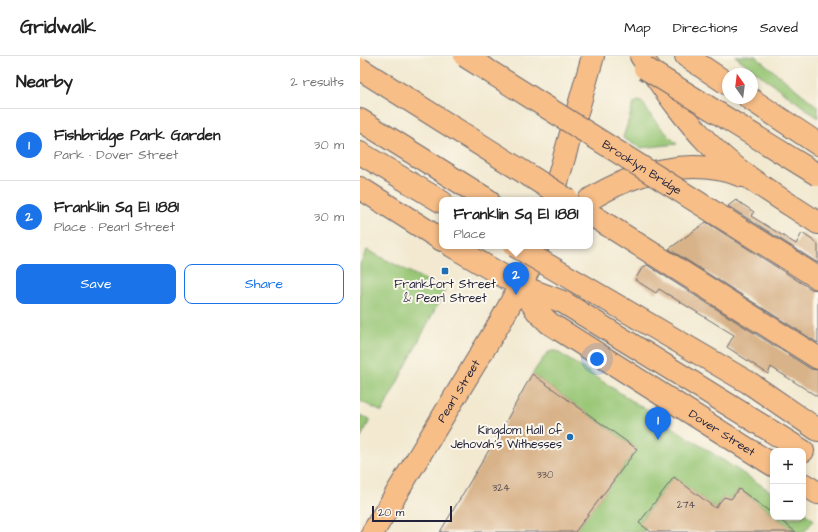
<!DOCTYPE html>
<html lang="en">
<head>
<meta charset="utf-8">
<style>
  :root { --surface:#fff; --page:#f2f2f2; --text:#222; --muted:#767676; --line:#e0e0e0; --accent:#1a73e8 }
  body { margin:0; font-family:"Architects Daughter",sans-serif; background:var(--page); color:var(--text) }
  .controls { position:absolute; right:12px; bottom:12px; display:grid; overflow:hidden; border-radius:8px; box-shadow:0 2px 6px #0003 }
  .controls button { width:36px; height:36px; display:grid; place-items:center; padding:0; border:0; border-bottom:1px solid var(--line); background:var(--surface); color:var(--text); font:20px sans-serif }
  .compass { position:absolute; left:362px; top:12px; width:36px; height:36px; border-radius:50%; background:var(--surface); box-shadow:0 2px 6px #0003; rotate:346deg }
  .scale { position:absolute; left:12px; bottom:10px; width:80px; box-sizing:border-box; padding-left:4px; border:2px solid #22223b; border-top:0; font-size:11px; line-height:14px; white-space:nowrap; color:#22223b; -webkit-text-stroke:3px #fbf7ec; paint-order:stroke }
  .you { position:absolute; left:237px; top:303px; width:14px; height:14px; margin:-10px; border:3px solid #fff; border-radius:50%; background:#1a73e8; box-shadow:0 0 0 6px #1a73e833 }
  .badge { display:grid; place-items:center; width:26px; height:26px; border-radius:50%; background:var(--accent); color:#fff; font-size:13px; font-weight:700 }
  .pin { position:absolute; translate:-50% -33px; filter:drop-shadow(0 1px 2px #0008) }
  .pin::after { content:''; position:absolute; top:21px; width:14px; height:12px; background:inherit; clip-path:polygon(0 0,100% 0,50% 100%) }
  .popup { position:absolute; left:79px; top:141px; width:154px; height:52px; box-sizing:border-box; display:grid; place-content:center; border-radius:8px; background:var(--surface); filter:drop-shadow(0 1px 3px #0005); font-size:13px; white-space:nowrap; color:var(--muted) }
  .popup b { font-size:15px; color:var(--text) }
  .popup::after { content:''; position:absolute; left:50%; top:100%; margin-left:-8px; border:8px solid transparent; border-top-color:var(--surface) }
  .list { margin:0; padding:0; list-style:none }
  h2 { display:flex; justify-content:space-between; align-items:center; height:52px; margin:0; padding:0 16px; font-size:17px }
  h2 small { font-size:13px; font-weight:400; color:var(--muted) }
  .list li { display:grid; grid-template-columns:26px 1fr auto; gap:12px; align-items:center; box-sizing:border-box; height:72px; padding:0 16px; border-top:1px solid var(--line) }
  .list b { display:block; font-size:15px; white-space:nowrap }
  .list p { margin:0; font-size:13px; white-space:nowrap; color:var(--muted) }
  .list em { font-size:13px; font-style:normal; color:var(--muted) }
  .actions { display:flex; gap:8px; padding:12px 16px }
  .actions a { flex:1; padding:9px 0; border:1px solid var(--accent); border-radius:8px; text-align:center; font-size:14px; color:var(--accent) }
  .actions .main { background:var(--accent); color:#fff }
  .map { position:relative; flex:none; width:458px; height:476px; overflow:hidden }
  header { display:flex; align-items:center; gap:24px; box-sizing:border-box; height:56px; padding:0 20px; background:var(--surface); border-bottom:1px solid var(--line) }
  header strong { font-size:19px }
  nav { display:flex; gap:22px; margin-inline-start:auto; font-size:14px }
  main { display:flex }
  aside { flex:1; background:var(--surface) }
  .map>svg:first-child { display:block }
  .green { fill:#97c675; stroke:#5c7458 }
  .building { fill:#d8b38a }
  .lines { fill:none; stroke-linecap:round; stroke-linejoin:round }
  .major-casing { stroke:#6b686f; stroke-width:24 }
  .highway-casing { stroke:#6b686f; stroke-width:24 }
  .major { stroke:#f7be88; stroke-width:22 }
  .highway { stroke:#f7be88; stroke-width:22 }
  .highway-bridge-casing { stroke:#6b686f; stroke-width:24; stroke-linecap:butt }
  .highway-bridge { stroke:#f7be88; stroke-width:22 }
  .poi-dot { fill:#1f6fb2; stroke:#fbf7ec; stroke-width:1.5 }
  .labels { text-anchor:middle; stroke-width:4; stroke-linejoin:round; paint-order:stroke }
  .number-label { font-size:10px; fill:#50464f }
  .street-label { font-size:12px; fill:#22223b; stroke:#fbf7ec }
  .poi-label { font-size:12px; fill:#22223b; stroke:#fbf7ec }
</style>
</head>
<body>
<header>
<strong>Gridwalk</strong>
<nav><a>Map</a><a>Directions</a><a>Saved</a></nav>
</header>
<main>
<aside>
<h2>Nearby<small>2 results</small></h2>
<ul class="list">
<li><span class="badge">1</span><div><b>Fishbridge Park Garden</b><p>Park · Dover Street</p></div><em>30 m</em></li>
<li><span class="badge">2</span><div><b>Franklin Sq El 1881</b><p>Place · Pearl Street</p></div><em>30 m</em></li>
</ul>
<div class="actions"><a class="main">Save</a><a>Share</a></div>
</aside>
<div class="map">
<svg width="458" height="476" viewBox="0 0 458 476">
  <rect width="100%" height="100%" fill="#fbf7ec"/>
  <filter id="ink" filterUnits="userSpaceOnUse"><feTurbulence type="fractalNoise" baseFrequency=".025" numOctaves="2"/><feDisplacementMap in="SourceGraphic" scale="8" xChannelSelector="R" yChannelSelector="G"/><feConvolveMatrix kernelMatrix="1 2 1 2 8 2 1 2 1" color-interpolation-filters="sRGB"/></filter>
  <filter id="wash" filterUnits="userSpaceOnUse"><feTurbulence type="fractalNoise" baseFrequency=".012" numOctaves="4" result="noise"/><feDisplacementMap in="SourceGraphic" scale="16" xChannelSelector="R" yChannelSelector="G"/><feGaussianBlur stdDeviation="0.9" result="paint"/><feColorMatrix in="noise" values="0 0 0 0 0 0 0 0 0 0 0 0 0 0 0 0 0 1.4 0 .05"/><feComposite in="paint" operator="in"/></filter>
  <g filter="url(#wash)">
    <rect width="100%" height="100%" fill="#f2e9d0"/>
    <!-- green -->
    <g class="green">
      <path d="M375 0H395L458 51V62Z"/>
      <path d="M279 45C284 46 286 53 289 57 297 68 307 78 317 88L280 92 263 82 274 47Z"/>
      <path d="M7 194 85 234 22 356 0 345V208Z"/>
      <path d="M192 295H196L413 437V458L379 433 371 443 363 441 355 452 314 421 279 467 286 472 284 476H215L277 393 172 318 187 297Z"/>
      <path d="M0 359 10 364 0 383Z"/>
      <path d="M443 456 454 464 444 476H436L416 461H443Z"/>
    </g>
    <g id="blocks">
      <!-- building -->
      <g class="building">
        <path d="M376 144 394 156 391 160 436 188 442 177 458 188V207L368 150Z"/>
        <path d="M346 166 451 233 458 234V287L309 193Z"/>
        <path d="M287 209 451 313 458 314V341L411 311 408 318 367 291 374 279 299 233 296 237 275 224 282 212Z"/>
        <path d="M172 318 277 393 215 476H80L144 369Z"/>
        <path d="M314 421 355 452 364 441 371 443 379 433 413 458V461H416L436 476H291L279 467Z"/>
      </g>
    </g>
  </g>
  <g filter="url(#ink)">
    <use href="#blocks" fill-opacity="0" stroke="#6b686f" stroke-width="1"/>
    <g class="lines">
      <defs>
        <g id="major">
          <path d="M326 0 368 28"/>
          <path d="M389 42 458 88"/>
          <path d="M0 132 82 184"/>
          <path d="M192 144 233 0"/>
          <path id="s1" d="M92 190 160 230 177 255 189 267 413 409"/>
          <path d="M443 428 458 437"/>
          <path id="s2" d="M13 476 142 263 169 213 178 190"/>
        </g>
        <g id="highway">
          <path d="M281 0C302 30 322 60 348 87 380 119 420 142 458 167"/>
          <path d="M0 64 128 144"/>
          <path d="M0 97 82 146"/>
          <path d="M229 144C273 116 332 100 382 120"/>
          <path d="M230 158 458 302"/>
          <path d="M425 201 458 222"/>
          <path d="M160 230 203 246 443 395"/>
          <path d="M391 328 458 374"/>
        </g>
      </defs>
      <!-- major casing -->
      <use href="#major" class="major-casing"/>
      <!-- highway casing -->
      <use href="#highway" class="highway-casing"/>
      <!-- major -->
      <use href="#major" class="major"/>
      <!-- highway -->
      <use href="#highway" class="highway"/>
      <defs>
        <g id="highway-bridge">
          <path id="s3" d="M105 0 425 201"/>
          <path d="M285 12 458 119"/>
          <path d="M0 13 208 144"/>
          <path d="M155 190 391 328"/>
        </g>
      </defs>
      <!-- highway-bridge casing -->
      <use href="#highway-bridge" class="highway-bridge-casing"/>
      <!-- highway-bridge -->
      <use href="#highway-bridge" class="highway-bridge"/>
    </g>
  </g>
  <!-- markers -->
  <g class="poi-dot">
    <rect x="81" y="211" width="8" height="8" rx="2"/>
    <circle cx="210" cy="381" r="4"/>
  </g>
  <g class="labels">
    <!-- number labels -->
    <g class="number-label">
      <text x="185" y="422">330</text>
      <text x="141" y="435">324</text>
      <text x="326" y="452">274</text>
    </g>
    <!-- street labels -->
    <g class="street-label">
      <text dy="4" stroke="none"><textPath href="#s3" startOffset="209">Brooklyn Bridge</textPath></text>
      <text dy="4" stroke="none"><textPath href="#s2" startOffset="165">Pearl Street</textPath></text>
      <text dy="4" stroke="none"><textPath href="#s1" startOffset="331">Dover Street</textPath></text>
    </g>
    <!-- poi labels -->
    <g class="poi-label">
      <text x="85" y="232">Frankfort Street<tspan x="85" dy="14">&amp; Pearl Street</tspan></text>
      <text x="202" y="378" text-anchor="end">Kingdom Hall of<tspan x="202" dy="14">Jehovah's Withesses</tspan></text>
    </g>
  </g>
</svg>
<div class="controls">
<button>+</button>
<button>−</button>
</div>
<svg class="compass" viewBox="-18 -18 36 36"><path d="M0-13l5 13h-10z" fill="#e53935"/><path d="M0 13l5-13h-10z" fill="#767676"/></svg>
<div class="scale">20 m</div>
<div class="you"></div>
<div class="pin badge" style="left:298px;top:384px">1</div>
<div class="pin badge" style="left:156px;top:239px">2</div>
<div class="popup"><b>Franklin Sq El 1881</b>Place</div>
</div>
</main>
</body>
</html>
